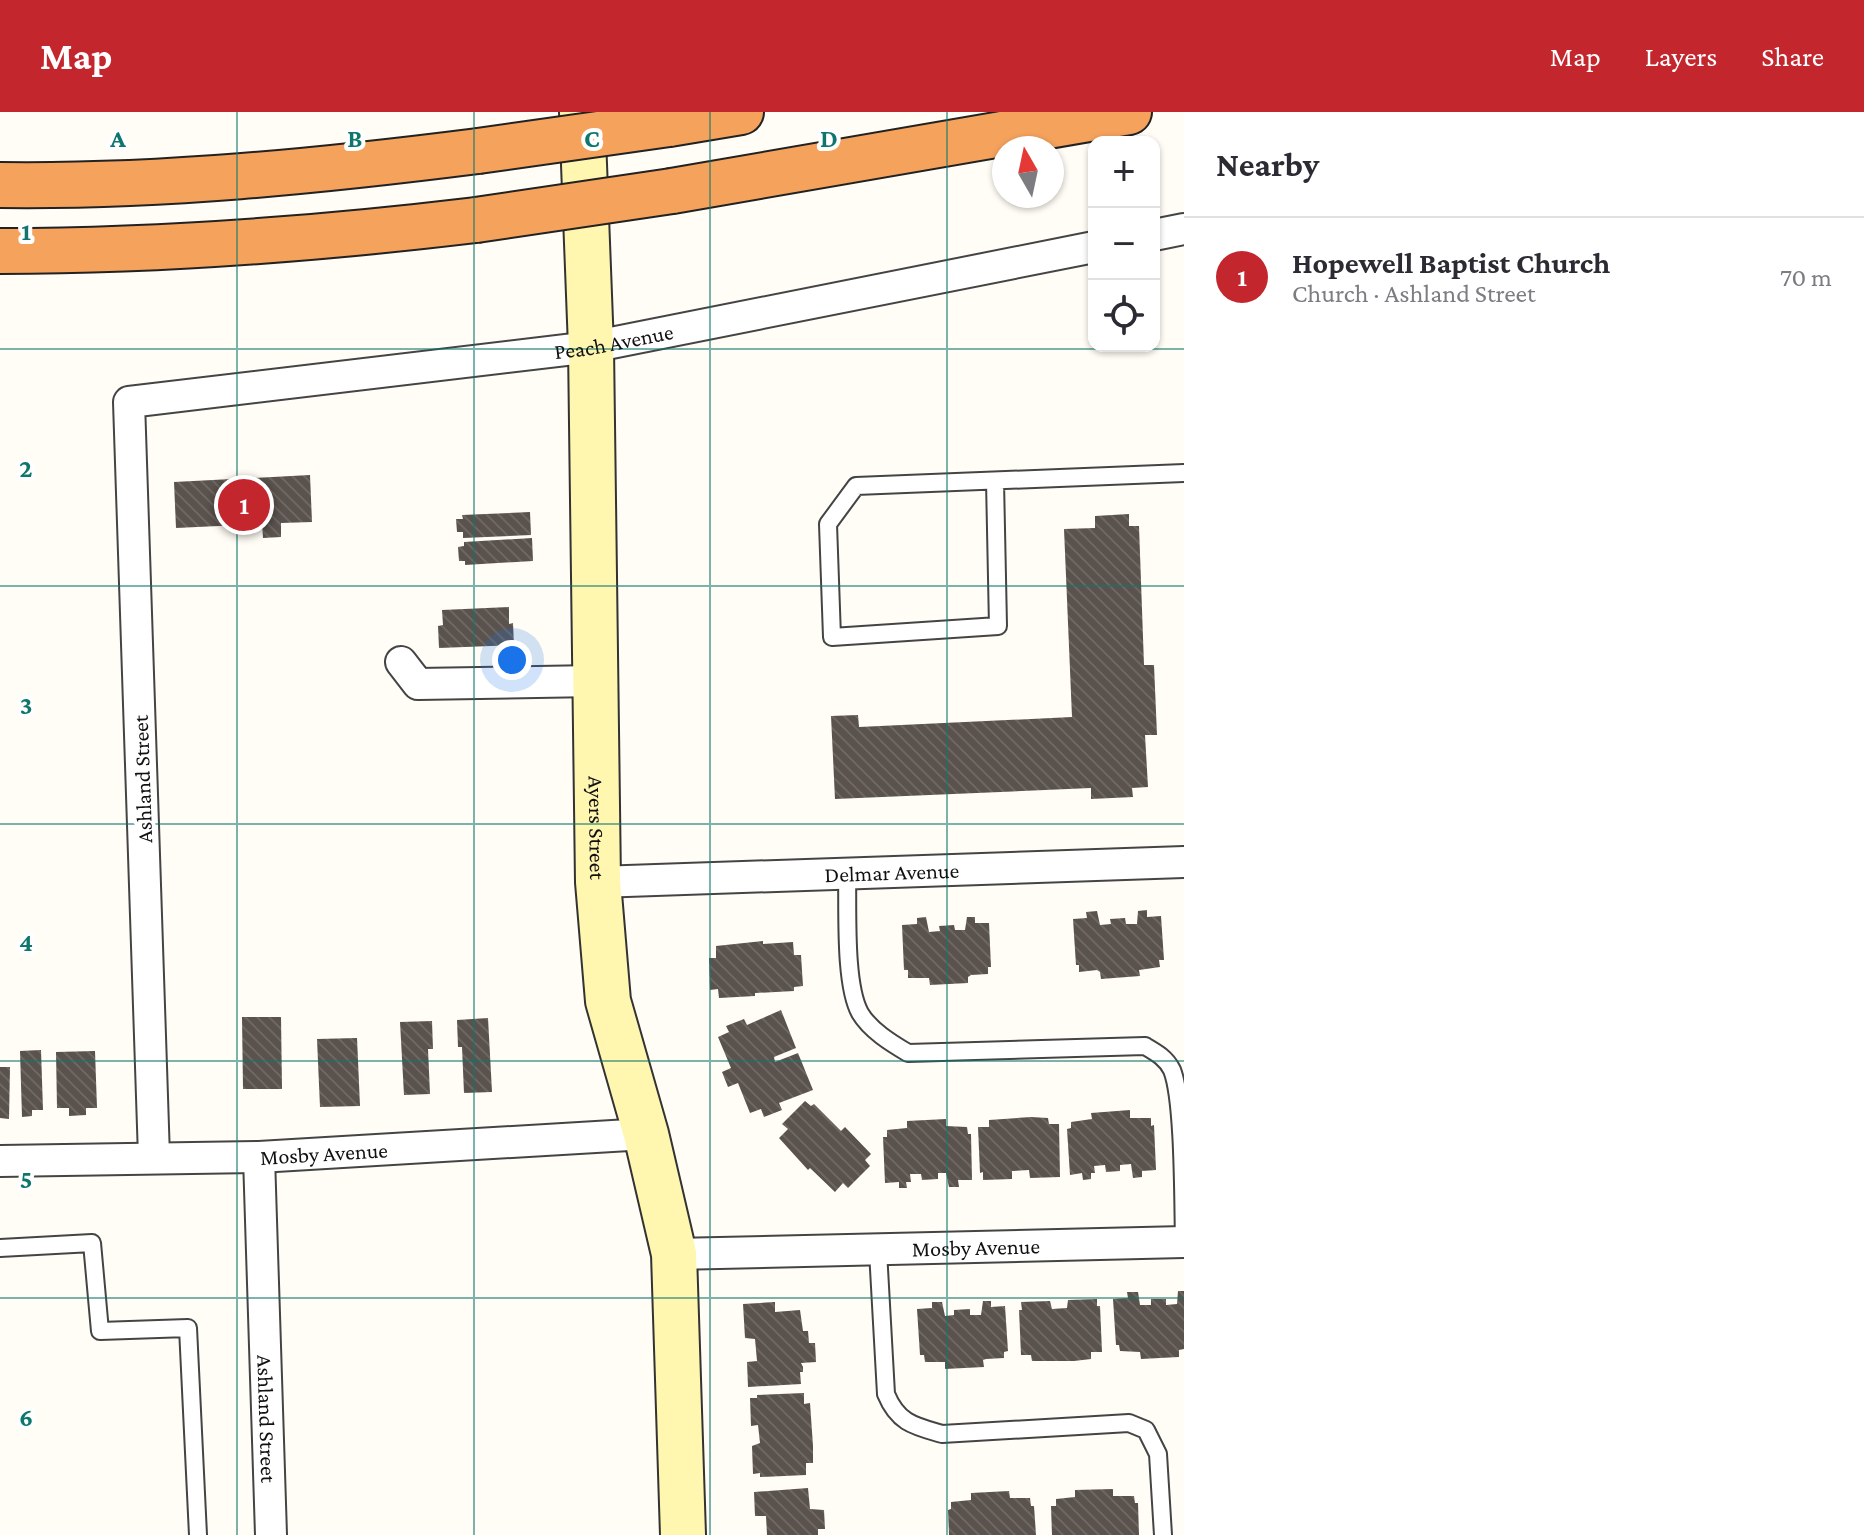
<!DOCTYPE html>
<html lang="en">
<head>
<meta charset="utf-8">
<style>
  :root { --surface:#fff; --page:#f7f7f7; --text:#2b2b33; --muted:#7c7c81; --line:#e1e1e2; --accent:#c4262e }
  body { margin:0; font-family:"Crimson Pro",serif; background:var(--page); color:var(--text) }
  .controls { position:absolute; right:24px; top:24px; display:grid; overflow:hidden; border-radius:16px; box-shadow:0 2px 6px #0004 }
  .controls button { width:72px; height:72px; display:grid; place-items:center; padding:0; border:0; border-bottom:2px solid var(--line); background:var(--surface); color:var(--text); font:40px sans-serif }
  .compass { position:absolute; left:992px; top:24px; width:72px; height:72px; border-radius:50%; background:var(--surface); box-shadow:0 2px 6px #0004; rotate:351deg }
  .you { position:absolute; left:512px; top:548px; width:28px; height:28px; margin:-20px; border:6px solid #fff; border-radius:50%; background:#1a73e8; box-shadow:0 0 0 12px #1a73e833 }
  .badge { display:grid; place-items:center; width:52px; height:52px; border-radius:50%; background:var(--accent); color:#fff; font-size:26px; font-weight:700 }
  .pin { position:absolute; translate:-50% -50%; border:4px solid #fff; box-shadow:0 2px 8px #0006 }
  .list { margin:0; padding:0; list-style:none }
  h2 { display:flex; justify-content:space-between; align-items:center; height:104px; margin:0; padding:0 32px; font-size:34px }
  h2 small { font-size:26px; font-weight:400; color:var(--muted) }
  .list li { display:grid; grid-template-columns:52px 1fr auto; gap:24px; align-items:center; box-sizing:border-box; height:120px; padding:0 32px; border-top:2px solid var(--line) }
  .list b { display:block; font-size:30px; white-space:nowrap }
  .list p { margin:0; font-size:26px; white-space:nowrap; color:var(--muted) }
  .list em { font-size:26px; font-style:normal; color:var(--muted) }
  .icon { flex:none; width:44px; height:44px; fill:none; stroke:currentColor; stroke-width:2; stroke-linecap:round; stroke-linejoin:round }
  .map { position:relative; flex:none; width:1184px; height:1423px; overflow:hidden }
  header { display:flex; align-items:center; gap:48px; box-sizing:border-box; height:112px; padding:0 40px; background:var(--accent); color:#fff }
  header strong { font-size:38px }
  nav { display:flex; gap:44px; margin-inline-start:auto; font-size:28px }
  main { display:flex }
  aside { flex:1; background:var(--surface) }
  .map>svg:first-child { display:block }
  .building { fill:url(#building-back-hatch) }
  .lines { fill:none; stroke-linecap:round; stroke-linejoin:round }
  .lane-casing { stroke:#444; stroke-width:20 }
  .street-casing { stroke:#444; stroke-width:34 }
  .secondary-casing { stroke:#333; stroke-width:48 }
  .highway-casing { stroke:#222; stroke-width:48 }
  .lane { stroke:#fff; stroke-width:16 }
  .street { stroke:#fff; stroke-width:30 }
  .secondary { stroke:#fff6b0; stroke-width:44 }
  .highway { stroke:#f5a25d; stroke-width:44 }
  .highway-bridge-casing { stroke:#222; stroke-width:48; stroke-linecap:butt }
  .highway-bridge { stroke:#f5a25d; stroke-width:44 }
  .grid { fill:none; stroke:#0f766e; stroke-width:2; stroke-opacity:0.55 }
  .labels { text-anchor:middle; stroke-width:8; stroke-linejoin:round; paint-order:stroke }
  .street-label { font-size:22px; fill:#111; stroke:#fff }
  .grid-label { font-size:26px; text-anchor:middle; font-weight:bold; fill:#0f766e; stroke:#fff; stroke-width:8; stroke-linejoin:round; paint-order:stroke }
</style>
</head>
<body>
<header>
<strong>Map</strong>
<nav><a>Map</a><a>Layers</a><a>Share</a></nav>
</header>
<main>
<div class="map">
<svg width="1184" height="1423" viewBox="0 0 1184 1423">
  <defs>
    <pattern id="building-back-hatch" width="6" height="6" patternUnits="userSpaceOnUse" patternTransform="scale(2)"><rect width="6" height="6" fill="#5a524d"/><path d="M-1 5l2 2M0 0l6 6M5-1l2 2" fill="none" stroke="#6d6662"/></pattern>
  </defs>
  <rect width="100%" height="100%" fill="#fffdf5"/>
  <!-- building -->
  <g class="building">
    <path d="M310 363 312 410 281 411V425L263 426 262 412 176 416 174 370Z"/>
    <path d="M530 400 531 423 463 426V420H457L456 407H463L462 403Z"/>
    <path d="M1129 402V414H1139L1144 553H1154L1157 623H1145L1148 675 1132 676 1133 685 1091 687V676L835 687 831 604 858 603 859 615 1072 605 1064 417 1095 416V404Z"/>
    <path d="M532 426 533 449 465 453V449H459L458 435 464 434V430Z"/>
    <path d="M509 495V512L513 511 514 533 439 536 438 514 443 513 442 498Z"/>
    <path d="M1147 798V805L1161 804 1164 848H1159L1160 855 1139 858 1140 864 1101 867 1100 860 1097 858 1079 860V853H1076L1073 807 1087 806 1086 800 1097 799 1100 813 1111 812 1110 807 1125 806 1126 812H1137L1138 799Z"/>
    <path d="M926 805 929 820 940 819 939 814 954 813 955 818H965L967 805H975V811H989L991 855H988V862L971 863 968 865V871L930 873 929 866H908V858H904L902 813 917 812V806Z"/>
    <path d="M763 829V832L793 830 794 843H801L803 874 794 875V879L755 881V884L719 886 718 877 710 878 709 846H716V834Z"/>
    <path d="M781 898 796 936 774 945 775 950 798 941 813 978 779 991 782 998 764 1005 761 997 750 1001 738 971 728 975 722 960 731 956 718 925 729 920 726 914 744 907 747 913Z"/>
    <path d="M242 905H281L282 977H243Z"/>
    <path d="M488 906 492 980 464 981 462 935H458L457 908Z"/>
    <path d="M432 909 433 937H428L430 982 404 983 400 910Z"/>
    <path d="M357 926 360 994 320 995 317 927Z"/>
    <path d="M41 938 43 998H32V1004L22 1005 20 939Z"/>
    <path d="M95 939 97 996H86V1003L69 1004V996H57L56 940Z"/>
    <path d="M0 955H10L9 1007 0 1006Z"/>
    <path d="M805 989 811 994 814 992 841 1019 845 1015 871 1042 865 1048 870 1054 848 1076 843 1071 835 1080 810 1056 808 1058 779 1026 788 1017 782 1012Z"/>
    <path d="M1130 998V1006H1151V1014L1154 1013 1156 1058 1142 1059V1065L1133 1066 1131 1052 1120 1053V1059L1106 1060 1105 1053 1094 1054 1095 1061H1091V1067L1083 1068 1082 1061 1070 1063 1067 1017 1071 1016V1010L1092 1007 1091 1001Z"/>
    <path d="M1031 1005 1048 1006 1049 1012H1059L1060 1065 1030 1066 1029 1058 1012 1059V1067L983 1068V1060L980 1061 978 1015H989V1008Z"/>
    <path d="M946 1007V1014L967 1015 968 1022H971L972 1068H958L959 1075H949L946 1061H938V1067L922 1068 921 1062H910L911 1070H906L907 1076H899V1070L885 1071 883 1025H887V1018L907 1016V1009Z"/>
    <path d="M1178 1179H1184V1237L1179 1238V1245L1141 1247 1140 1240 1120 1239 1119 1233H1116L1113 1187 1128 1186 1127 1180H1138L1140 1193H1151V1187H1166V1193L1177 1192Z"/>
    <path d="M1097 1187V1194H1100L1102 1240H1091V1247L1074 1249H1032L1031 1243H1021L1019 1198H1022L1021 1190 1050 1189 1052 1197 1067 1196 1068 1188Z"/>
    <path d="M983 1189H991V1195L1005 1194 1008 1239 1004 1240V1246L986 1247 983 1248 984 1255 945 1257V1250H925L924 1243H920L917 1197 932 1196V1190H942L945 1204 954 1203V1198L970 1197V1203H981Z"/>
    <path d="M775 1190V1200L800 1198 803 1219H808L809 1231H815L816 1250 801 1251 803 1255V1260H800L801 1272 748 1275 747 1250 757 1249 755 1227 745 1226 743 1192Z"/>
    <path d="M804 1281V1292L810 1291 813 1334V1351H806V1363L760 1365V1361L753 1362 752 1334 760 1331 758 1313 751 1314 750 1286H757V1283Z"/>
    <path d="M808 1376 810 1397 824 1398 825 1417H818V1423H767L766 1404H755L754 1380Z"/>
    <path d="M1113 1377V1384H1134L1135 1391H1138L1139 1423H1052L1051 1394H1056V1387L1075 1385V1378Z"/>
    <path d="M1009 1379 1010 1386H1030L1031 1394H1034L1036 1423H949L948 1398 951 1397V1390L971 1388V1381Z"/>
  </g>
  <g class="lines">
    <defs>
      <g id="lane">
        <path d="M995 369 998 514 832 525 828 412 856 374 1184 361"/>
        <path d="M847 762C848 796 844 872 860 901 870 918 891 931 908 941L1145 934C1157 941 1166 946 1172 958 1184 988 1183 1091 1184 1130"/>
        <path d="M0 1136 92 1131 100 1219 188 1216 198 1423"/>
        <path d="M878 1139 886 1282C898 1311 914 1314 942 1322L1129 1311 1146 1318 1158 1342 1163 1423"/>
      </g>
      <g id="street">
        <path d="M1154 123 1184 117"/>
        <path d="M401 550 418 572 595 569"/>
        <path id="s1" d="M598 770 1184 750"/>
        <path id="s2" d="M154 1045 129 290 591 235 1094 135"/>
        <path id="s3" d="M259 1045 271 1423"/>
        <path id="s4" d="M0 1049 259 1045 646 1022"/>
        <path id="s5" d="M674 1142 1184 1130"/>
      </g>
      <g id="secondary">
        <path id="s6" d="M582 0 591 235 598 770 608 889 646 1022 674 1142 683 1423"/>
      </g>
      <g id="highway">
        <path d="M669 12 741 0"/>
        <path d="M0 73C160 75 320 59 478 39"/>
        <path d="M672 79 1129 0"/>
        <path d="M0 139C160 139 317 127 476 108"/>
      </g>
    </defs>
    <!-- lane casing -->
    <use href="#lane" class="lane-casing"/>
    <!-- street casing -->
    <use href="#street" class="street-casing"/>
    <!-- secondary casing -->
    <use href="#secondary" class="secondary-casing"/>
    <!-- highway casing -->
    <use href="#highway" class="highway-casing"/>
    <!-- lane -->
    <use href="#lane" class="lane"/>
    <!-- street -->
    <use href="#street" class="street"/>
    <!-- secondary -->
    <use href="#secondary" class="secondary"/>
    <!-- highway -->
    <use href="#highway" class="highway"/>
    <defs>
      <g id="highway-bridge">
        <path d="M478 39 669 12"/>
        <path d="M476 108 672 79"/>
      </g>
    </defs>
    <!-- highway-bridge casing -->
    <use href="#highway-bridge" class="highway-bridge-casing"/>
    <!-- highway-bridge -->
    <use href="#highway-bridge" class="highway-bridge"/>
  </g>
  <!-- grid -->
  <path class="grid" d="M237 0V1423M474 0V1423M710 0V1423M947 0V1423M0 237H1184M0 474H1184M0 712H1184M0 949H1184M0 1186H1184"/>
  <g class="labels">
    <!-- street labels -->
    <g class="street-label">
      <text dy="8" stroke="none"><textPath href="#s2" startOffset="1244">Peach Avenue</textPath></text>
      <text transform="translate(142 667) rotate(-92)" y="8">Ashland Street</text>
      <text dy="8" stroke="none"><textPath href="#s6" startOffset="716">Ayers Street</textPath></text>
      <text dy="8" stroke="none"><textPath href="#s1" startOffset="294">Delmar Avenue</textPath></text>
      <text dy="8" stroke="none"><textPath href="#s4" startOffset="324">Mosby Avenue</textPath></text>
      <text dy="8" stroke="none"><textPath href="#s5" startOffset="302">Mosby Avenue</textPath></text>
      <text dy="8" stroke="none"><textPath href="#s3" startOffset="262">Ashland Street</textPath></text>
    </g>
  </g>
  <g class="grid-label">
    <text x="118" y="35">A</text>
    <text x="355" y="35">B</text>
    <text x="592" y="35">C</text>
    <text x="829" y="35">D</text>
    <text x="26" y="128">1</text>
    <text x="26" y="365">2</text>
    <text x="26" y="602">3</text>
    <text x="26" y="839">4</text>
    <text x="26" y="1076">5</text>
    <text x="26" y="1314">6</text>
  </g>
</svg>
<div class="controls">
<button>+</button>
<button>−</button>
<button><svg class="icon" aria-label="locate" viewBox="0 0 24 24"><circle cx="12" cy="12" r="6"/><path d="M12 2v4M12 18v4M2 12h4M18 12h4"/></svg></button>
</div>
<svg class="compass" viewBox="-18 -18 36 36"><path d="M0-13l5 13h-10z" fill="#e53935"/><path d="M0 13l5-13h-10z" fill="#7c7c81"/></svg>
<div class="you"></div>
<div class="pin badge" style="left:244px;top:393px">1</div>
</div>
<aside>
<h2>Nearby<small></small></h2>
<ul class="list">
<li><span class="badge">1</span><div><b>Hopewell Baptist Church</b><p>Church · Ashland Street</p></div><em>70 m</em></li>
</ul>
</aside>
</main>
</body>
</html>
